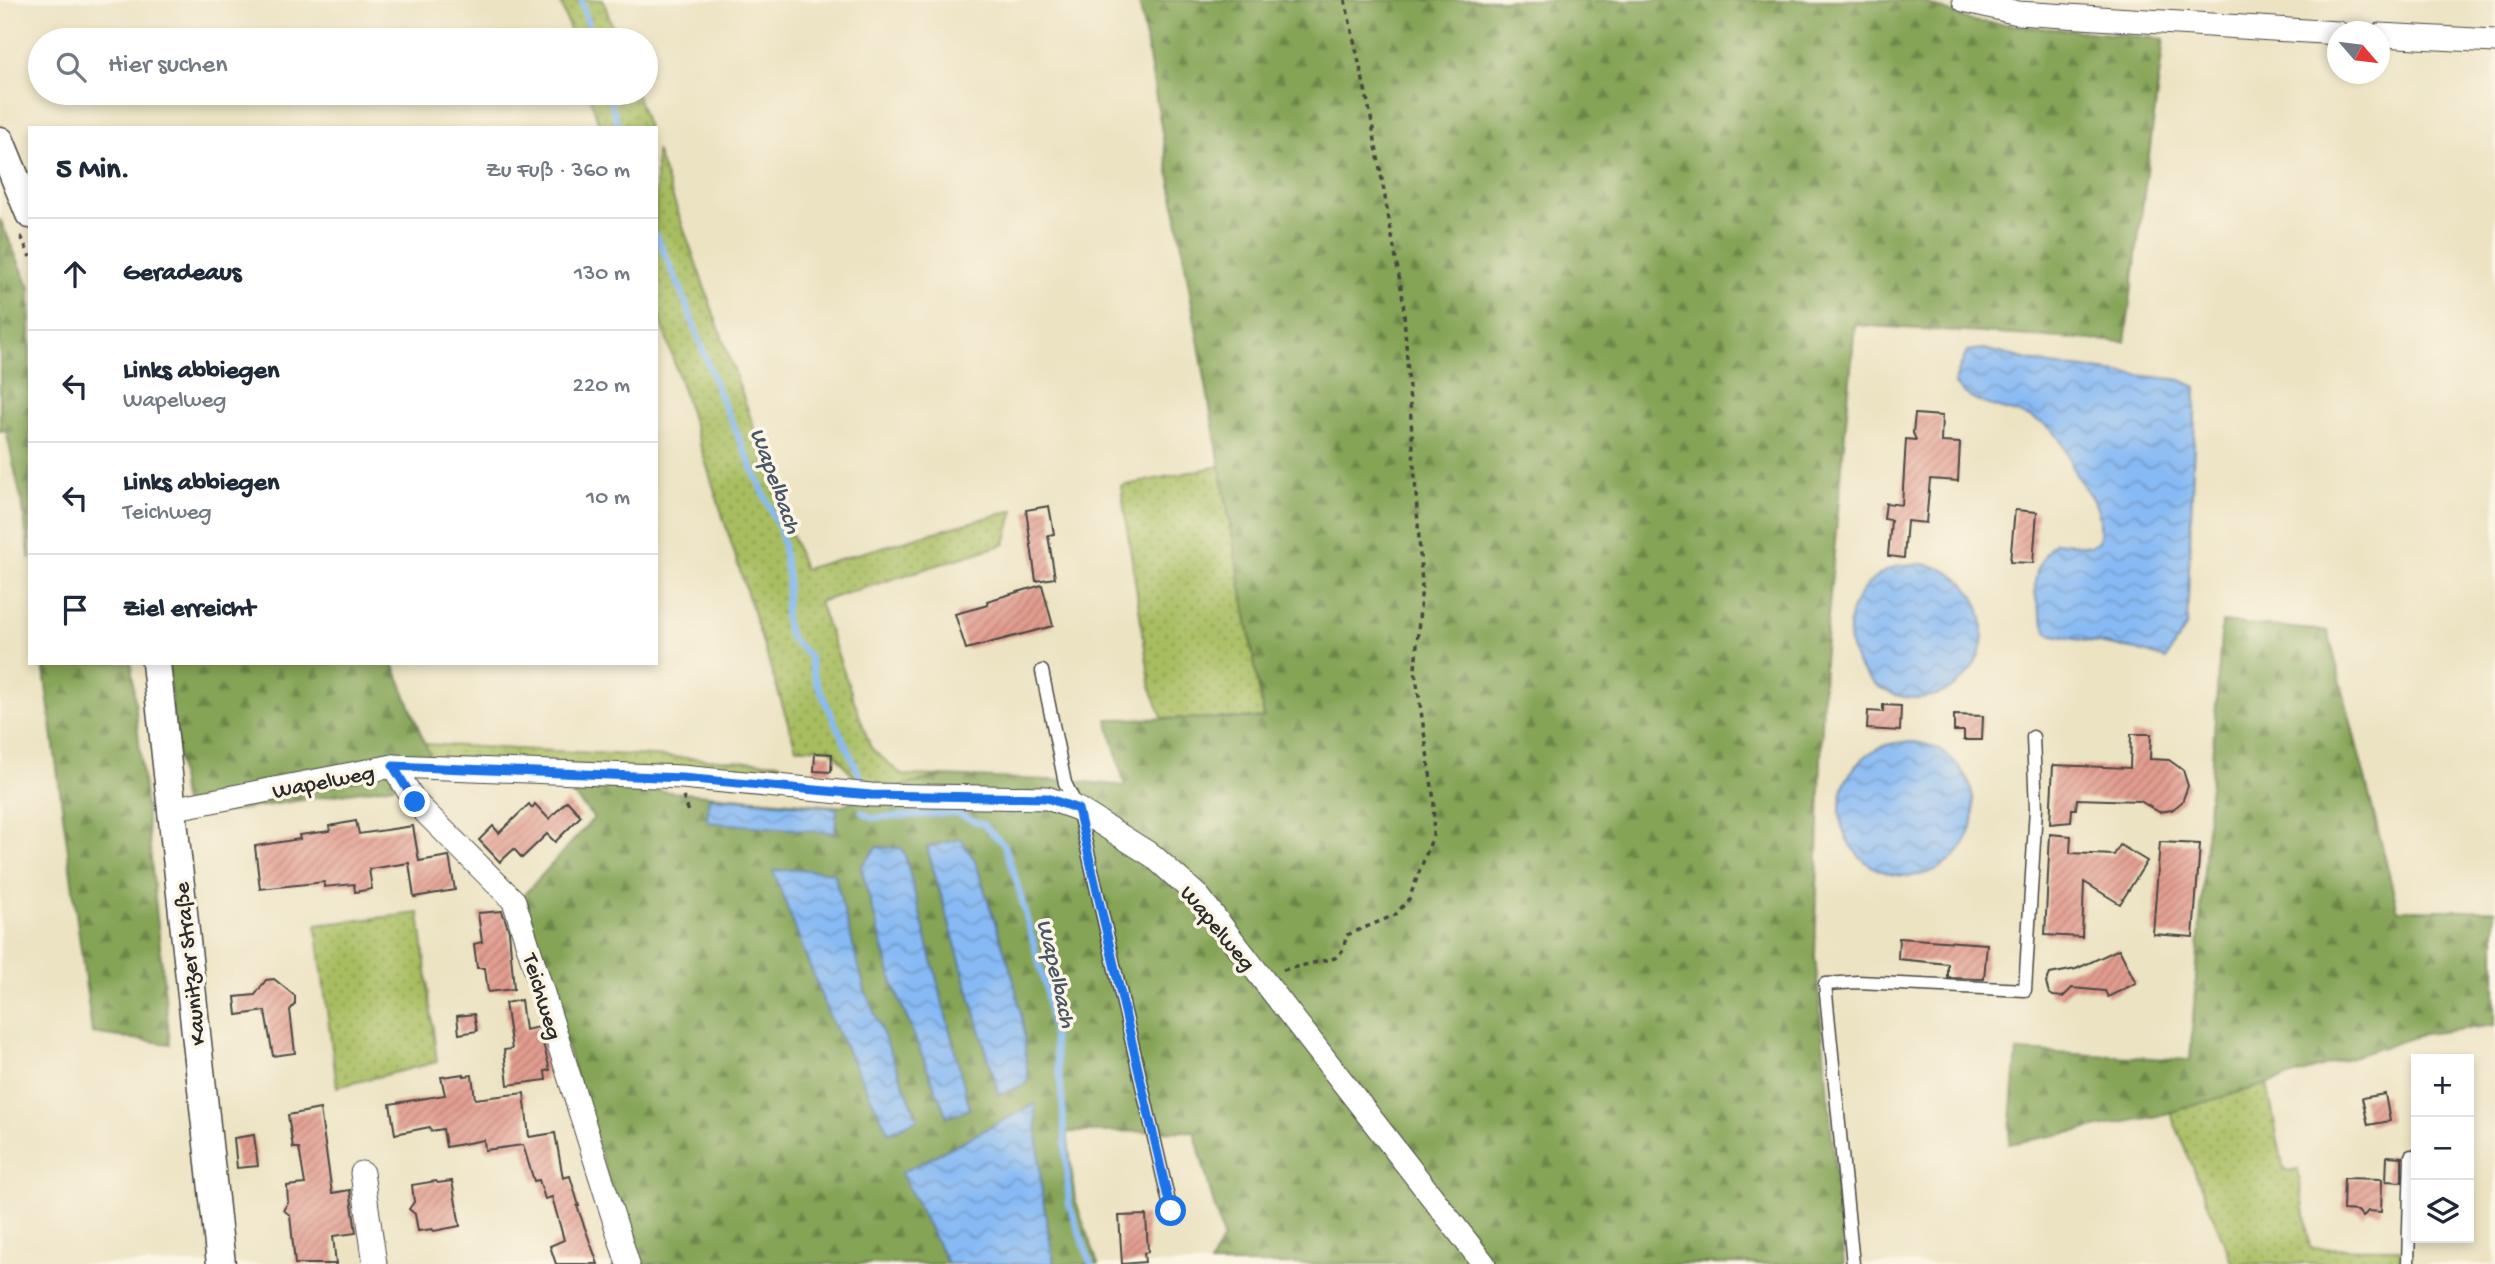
<!DOCTYPE html>
<html lang="de">
<head>
<meta charset="utf-8">
<style>
  :root { --surface:#fff; --page:#f2f2f3; --text:#1f2937; --muted:#747a83; --line:#e0e1e3 }
  body { margin:0; font-family:"Gochi Hand",sans-serif; background:var(--page); color:var(--text) }
  .controls { position:absolute; right:21px; bottom:21px; display:grid; overflow:hidden; border-radius:0px; box-shadow:0 4px 10px #0003 }
  .controls button { width:63px; height:63px; display:grid; place-items:center; padding:0; border:0; border-bottom:2px solid var(--line); background:var(--surface); color:var(--text); font:35px sans-serif }
  .compass { position:absolute; left:2327px; top:21px; width:63px; height:63px; border-radius:50%; background:var(--surface); box-shadow:0 4px 10px #0003; rotate:118deg }
  .stop { position:absolute; width:21px; height:21px; margin:-16px; border:5px solid #1a73e8; border-radius:50%; background:#fff }
  .stop.end { background:#1a73e8; border-color:#fff; box-shadow:0 2px 7px #0008 }
  .list { margin:0; padding:0; list-style:none }
  h2 { display:flex; justify-content:space-between; align-items:center; height:91px; margin:0; padding:0 28px; font-size:30px }
  h2 small { font-size:23px; font-weight:400; color:var(--muted) }
  .list li { display:grid; grid-template-columns:46px 1fr auto; gap:21px; align-items:center; box-sizing:border-box; height:112px; padding:0 28px; border-top:2px solid var(--line) }
  .list b { display:block; font-size:26px; white-space:nowrap }
  .list p { margin:0; font-size:23px; white-space:nowrap; color:var(--muted) }
  .list em { font-size:23px; font-style:normal; color:var(--muted) }
  .icon { flex:none; width:38px; height:38px; fill:none; stroke:currentColor; stroke-width:2; stroke-linecap:round; stroke-linejoin:round }
  .map { position:relative; flex:none; width:2495px; height:1264px; overflow:hidden }
  .search { position:absolute; background:var(--surface); box-shadow:0 4px 10px #0003; left:28px; top:28px; width:630px; height:77px; display:flex; align-items:center; gap:18px; box-sizing:border-box; padding:0 24px; border-radius:38px; color:var(--muted); font-size:26px }
  .panel { position:absolute; background:var(--surface); box-shadow:0 4px 10px #0003; left:28px; top:126px; width:630px; height:539px; border-radius:0px }
  .map>svg:first-child { display:block }
  .grass { fill:url(#grass-dots); stroke:#697446; stroke-width:2 }
  .forest { fill:url(#forest-firs); stroke:#586841; stroke-width:2; fill-rule:evenodd }
  .water { fill:url(#water-waves); stroke:#597290; stroke-width:2 }
  .lines { fill:none; stroke-linecap:round; stroke-linejoin:round }
  .stream { stroke:#87baf4; stroke-width:6 }
  .building { fill:url(#building-hatch) }
  .service-casing { stroke:#484742; stroke-width:15 }
  .minor-casing { stroke:#484742; stroke-width:25 }
  .tertiary-casing { stroke:#484742; stroke-width:31 }
  .path { stroke:#484742; stroke-width:3.5; stroke-dasharray:5 5; stroke-linecap:butt }
  .service { stroke:#fff; stroke-width:12 }
  .minor { stroke:#fff; stroke-width:23 }
  .tertiary { stroke:#fff; stroke-width:28 }
  .route { stroke:#1a73e8; stroke-width:9 }
  .labels { text-anchor:middle; stroke-width:7; stroke-linejoin:round; paint-order:stroke }
  .street-label { font-size:23px; fill:#2b2b2b; stroke:#fcf5e5 }
  .water-label { font-size:24px; font-style:italic; fill:#475667; stroke:#fcf5e5 }
</style>
</head>
<body>
<div class="map">
<svg width="2495" height="1264" viewBox="0 0 2495 1264">
  <defs>
    <pattern id="grass-dots" width="8" height="8" patternUnits="userSpaceOnUse" patternTransform="scale(1.75)"><rect width="8" height="8" fill="#a7bd61"/><path d="M2 2h.1M6 6h.1" fill="none" stroke="#889a50" stroke-width="1.8" stroke-linecap="round"/></pattern>
    <pattern id="forest-firs" width="22" height="20" patternUnits="userSpaceOnUse" patternTransform="scale(1.75)"><rect width="22" height="20" fill="#85a457"/><path d="M5 1l3.5 6h-7zM16 11l3.5 6h-7z" fill="#6d8648"/></pattern>
    <pattern id="water-waves" width="16" height="10" patternUnits="userSpaceOnUse" patternTransform="scale(1.75)"><rect width="16" height="10" fill="#87baf4"/><path d="M0 5q4-4 8 0t8 0" fill="none" stroke="#6f97c6"/></pattern>
    <pattern id="building-hatch" width="6" height="6" patternUnits="userSpaceOnUse" patternTransform="scale(1.75)"><rect width="6" height="6" fill="#e29c8f"/><path d="M-1 1l2-2M0 6l6-6M5 7l2-2" fill="none" stroke="#b77f75"/></pattern>
  </defs>
  <rect width="100%" height="100%" fill="#fcf5e5"/>
  <filter id="ink" filterUnits="userSpaceOnUse"><feTurbulence type="fractalNoise" baseFrequency=".0143" numOctaves="2"/><feDisplacementMap in="SourceGraphic" scale="14" xChannelSelector="R" yChannelSelector="G"/><feConvolveMatrix kernelMatrix="1 2 1 2 8 2 1 2 1" color-interpolation-filters="sRGB"/></filter>
  <filter id="wash" filterUnits="userSpaceOnUse"><feTurbulence type="fractalNoise" baseFrequency=".00686" numOctaves="4" result="noise"/><feDisplacementMap in="SourceGraphic" scale="28" xChannelSelector="R" yChannelSelector="G"/><feGaussianBlur stdDeviation="1.57" result="paint"/><feColorMatrix in="noise" values="0 0 0 0 0 0 0 0 0 0 0 0 0 0 0 0 0 1.4 0 .05"/><feComposite in="paint" operator="in"/></filter>
  <g filter="url(#wash)">
    <rect width="100%" height="100%" fill="#ece3c3"/>
    <!-- grass -->
    <g class="grass">
      <path d="M560 0H603L617 40H573Z"/>
      <path d="M589 93H636L648 128H600Z"/>
      <path d="M656 150 804 569 1014 510 1005 544 819 602 871 748 902 775 942 776 895 788 856 779 830 748H796L656 305Z"/>
      <path d="M1220 466 1264 718 1163 719 1151 689 1121 486Z"/>
      <path d="M425 744 781 763 783 776 430 757Z"/>
      <path d="M419 913 437 1062 337 1087 316 925Z"/>
      <path d="M2267 1084 2284 1171 2298 1169 2310 1248 2400 1249V1264H2233L2170 1112Z"/>
    </g>
    <!-- forest -->
    <g class="forest">
      <path d="M1139 0H1919L1971 21 2164 39 2125 342 1855 325 1824 661 1815 956 1844 1264H1210L1223 1238 1194 1131 1067 1132 1075 1200 1098 1264H1054L1042 1194 1034 1104 902 1173 948 1264H635L520 899 594 818 563 783 839 806 895 788 942 776 1075 781 1125 786 1107 719 1264 718ZM961 839 975 861 1013 977 999 1095 927 848ZM877 847 970 1109 948 1117 893 984 861 867Z"/>
      <path d="M0 219 30 288V560L23 508 6 430 0 431Z"/>
      <path d="M2222 622 2328 631 2398 910H2495V1025L2424 1034 2267 1084 2158 1116 2009 1144 2017 1051 2190 1060Z"/>
      <path d="M43 663H131L170 1044 92 1033Z"/>
      <path d="M167 663H393L430 757 394 786 185 818Z"/>
    </g>
    <!-- water -->
    <g class="water">
      <path d="M1983 349 2050 365 2181 380 2196 387 2187 625 2166 659 2137 650 2048 634C2032 599 2027 572 2055 542L2090 546 2099 541C2104 513 2095 502 2080 481 2069 466 2066 442 2051 429 2022 406 1978 413 1954 383L1967 351Z"/>
      <circle cx="1916" cy="631" r="67"/>
      <circle cx="1907" cy="809" r="67"/>
      <path d="M709 797 837 808 835 833 707 822Z"/>
      <path d="M961 839 975 861 1013 977 1023 1023 1028 1083 999 1095 927 847Z"/>
      <path d="M877 847 901 848 905 855 970 1109 947 1117 893 984 861 867Z"/>
      <path d="M799 869 834 873 865 990 918 1119 889 1133 828 1013 773 871Z"/>
      <path d="M1035 1104 1042 1194 1054 1264H948L901 1173Z"/>
    </g>
    <g class="lines">
      <!-- stream -->
      <g class="stream">
        <path d="M581 0 593 40"/>
        <path d="M608 93 619 128"/>
        <path d="M656 235 681 290 718 391 781 532 788 581 785 618 789 636 809 656 815 679 861 778"/>
        <path d="M862 812 872 818 955 813 984 825 1004 845 1016 879 1046 989 1062 1095 1069 1204 1091 1264"/>
      </g>
    </g>
    <g id="blocks">
      <!-- building -->
      <g class="building">
        <path d="M1915 414 1942 416 1941 442 1960 443 1958 481 1930 479 1926 523 1907 521 1904 558 1888 556 1891 520 1884 519 1886 503 1902 505 1906 439 1916 440 1913 433Z"/>
        <path d="M1049 506 1054 534 1048 535 1055 578 1036 581 1026 510Z"/>
        <path d="M2015 510 2037 512 2033 563 2010 562Z"/>
        <path d="M1042 585 1053 626 966 649 955 614 988 605 987 601Z"/>
        <path d="M1883 705 1901 706 1900 731 1867 729 1868 711 1883 712Z"/>
        <path d="M1954 715 1983 716 1982 740H1964V731H1954Z"/>
        <path d="M2131 734H2151L2150 759 2169 760 2183 770 2188 786 2182 802 2172 810 2159 812 2140 801 2077 799 2076 809H2072L2071 822 2050 824 2053 765 2130 768Z"/>
        <path d="M815 753 832 754 831 772 814 771Z"/>
        <path d="M567 801 581 816 555 842 547 834 522 858 514 849 500 862 479 840 493 826 499 833 529 804 532 808 535 804 549 819Z"/>
        <path d="M356 821 359 834 413 826 419 861 449 856 455 890 414 897 409 863 369 869 372 889 355 892 354 884 324 887V882L260 889 255 846 300 839 299 835 330 831 329 826Z"/>
        <path d="M2050 834 2071 836 2070 853 2114 855 2120 845 2147 861 2120 904 2084 882 2082 937 2045 935Z"/>
        <path d="M2160 842 2200 844 2193 937 2153 934Z"/>
        <path d="M502 911 509 931 514 989 488 992 485 968H477L474 944 482 942 478 913Z"/>
        <path d="M1899 938 1987 944 1984 979 1948 978V964L1898 959Z"/>
        <path d="M2119 949 2136 983 2108 997 2105 991 2072 988 2063 997 2053 996 2049 993 2046 983 2050 974 2076 969Z"/>
        <path d="M274 979 295 996V1004L290 1010 295 1053 273 1056 265 1011 237 1015 235 997 255 995 266 980Z"/>
        <path d="M521 1000 525 1030 539 1027 550 1070 545 1071 546 1080 508 1085 504 1050 512 1049 505 1003Z"/>
        <path d="M474 1014 477 1031 459 1034 457 1016Z"/>
        <path d="M464 1074V1076L472 1075 475 1099 524 1093 529 1137 555 1133 563 1178 570 1176 579 1206H577L598 1264H556L550 1246 564 1240 552 1197 545 1199 539 1180 534 1181 523 1145 485 1150 484 1140 446 1147 443 1129 431 1131 430 1127 395 1134 390 1104 445 1095 441 1077Z"/>
        <path d="M2385 1094 2390 1121 2368 1125 2362 1098Z"/>
        <path d="M320 1109 332 1193 350 1190 356 1233 333 1236 336 1264H295L290 1215 283 1210 288 1203 287 1186 305 1184 299 1148H293L288 1115Z"/>
        <path d="M254 1135 258 1166 237 1168 234 1138Z"/>
        <path d="M2387 1156 2402 1157V1182L2386 1181Z"/>
        <path d="M2344 1178 2382 1179 2381 1212 2368 1211 2363 1217 2358 1211 2343 1210Z"/>
        <path d="M436 1181 438 1183 452 1181 460 1226 434 1231 432 1229 418 1231 415 1214 409 1209 414 1202 412 1185Z"/>
        <path d="M1146 1215 1148 1252 1144 1253 1145 1262 1122 1264 1119 1216Z"/>
      </g>
    </g>
  </g>
  <g filter="url(#ink)">
    <use href="#blocks" fill-opacity="0" stroke="#484742" stroke-width="2"/>
    <g class="lines">
      <defs>
        <g id="service">
          <path d="M1042 671 1065 783 1078 809 1171 1211"/>
          <path d="M1853 1264 1825 984 1858 982 2025 990 2036 808 2033 737"/>
          <path d="M2408 1264 2411 1156"/>
        </g>
        <g id="minor">
          <path d="M1964 0 2018 13 2338 33"/>
          <path d="M2380 35 2495 41"/>
          <path d="M393 766 415 802 514 901 628 1264"/>
          <path d="M171 809 393 766 682 777 871 795 1047 798 1078 809 1153 856 1199 897 1484 1264"/>
          <path d="M362 1173 375 1264"/>
        </g>
        <g id="tertiary">
          <path d="M0 141 30 214"/>
          <path d="M156 663 221 1264"/>
        </g>
      </defs>
      <!-- service casing -->
      <use href="#service" class="service-casing"/>
      <!-- minor casing -->
      <use href="#minor" class="minor-casing"/>
      <!-- tertiary casing -->
      <use href="#tertiary" class="tertiary-casing"/>
      <!-- path -->
      <g class="path">
        <path d="M21 236 30 257"/>
        <path d="M683 797 690 814"/>
        <path d="M1283 970 1335 958 1342 951 1347 935 1395 915 1409 899 1433 836 1434 801 1415 669 1422 584 1403 299 1370 112 1345 0"/>
      </g>
      <!-- service -->
      <use href="#service" class="service"/>
      <!-- minor -->
      <use href="#minor" class="minor"/>
      <!-- tertiary -->
      <use href="#tertiary" class="tertiary"/>
    </g>
  </g>
  <g class="lines" filter="url(#ink)">
    <!-- route -->
    <path class="route" d="M415 802 393 766 682 778 871 795 1047 798 1078 809 1171 1211"/>
  </g>
  <g class="labels">
    <!-- street labels -->
    <g class="street-label">
      <text transform="translate(323 780) rotate(-11)" y="8">Wapelweg</text>
      <text transform="translate(1219 927) rotate(50)" y="8">Wapelweg</text>
      <text transform="translate(188 964) rotate(-96)" y="8">Kaunitzer Straße</text>
      <text transform="translate(544 996) rotate(73)" y="8">Teichweg</text>
    </g>
    <!-- water labels -->
    <g class="water-label">
      <text transform="translate(777 480) rotate(70)" y="8">Wapelbach</text>
      <text transform="translate(1058 973) rotate(77)" y="8">Wapelbach</text>
    </g>
  </g>
</svg>
<div class="controls">
<button>+</button>
<button>−</button>
<button><svg class="icon" aria-label="layers" viewBox="0 0 24 24"><path d="M12 4l9 5-9 5-9-5zM3 14l9 5 9-5"/></svg></button>
</div>
<svg class="compass" viewBox="-18 -18 36 36"><path d="M0-13l5 13h-10z" fill="#e53935"/><path d="M0 13l5-13h-10z" fill="#747a83"/></svg>
<div class="stop" style="left:1171px;top:1211px"></div>
<div class="stop end" style="left:415px;top:802px"></div>
<div class="search"><svg class="icon" aria-label="search" viewBox="0 0 24 24"><circle cx="10" cy="10" r="6"/><path d="M15 15l6 6"/></svg>Hier suchen</div>
<section class="panel">
<h2>5 Min.<small>Zu Fuß · 360 m</small></h2>
<ul class="list">
<li><svg class="icon" aria-label="ahead" viewBox="0 0 24 24"><path d="M12 20V5M6 11l6-6 6 6"/></svg><div><b>Geradeaus</b></div><em>130 m</em></li>
<li><svg class="icon" aria-label="left" viewBox="0 0 24 24"><path d="M17 20v-9H6M10 6l-5 5 5 5"/></svg><div><b>Links abbiegen</b><p>Wapelweg</p></div><em>220 m</em></li>
<li><svg class="icon" aria-label="left" viewBox="0 0 24 24"><path d="M17 20v-9H6M10 6l-5 5 5 5"/></svg><div><b>Links abbiegen</b><p>Teichweg</p></div><em>10 m</em></li>
<li><svg class="icon" aria-label="arrive" viewBox="0 0 24 24"><path d="M6 21V4h12l-3 4 3 4H6"/></svg><div><b>Ziel erreicht</b></div></li>
</ul>
</section>
</div>
</body>
</html>
